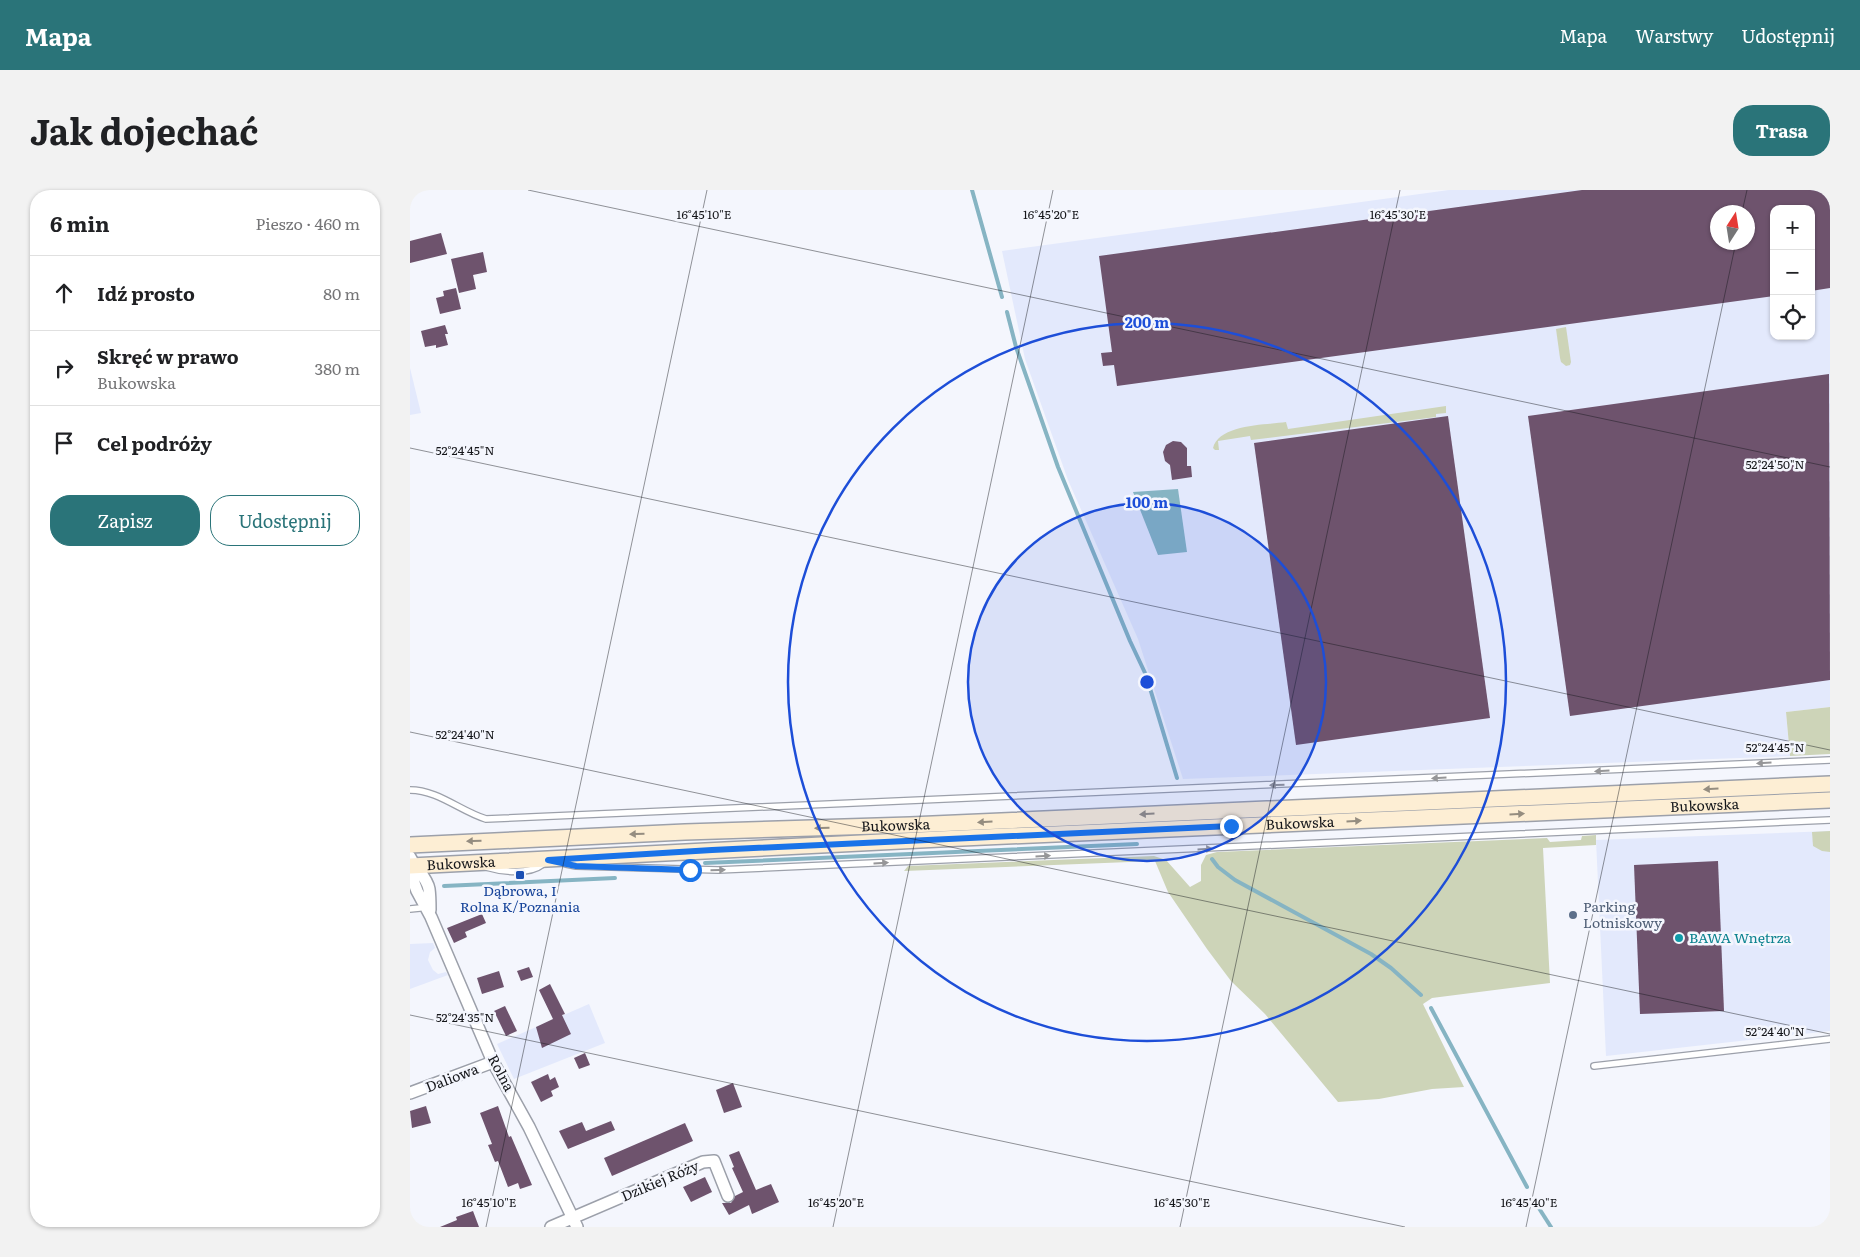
<!DOCTYPE html>
<html lang="pl">
<head>
<meta charset="utf-8">
<style>
  :root { --surface:#fff; --page:#f2f2f2; --text:#202124; --muted:#757577; --line:#e0e0e0; --accent:#2a7479 }
  body { margin:0; font-family:Literata,serif; background:var(--page); color:var(--text) }
  .controls { position:absolute; right:15px; top:15px; display:grid; overflow:hidden; border-radius:10px; box-shadow:0 1px 4px #0004 }
  .controls button { width:45px; height:45px; display:grid; place-items:center; padding:0; border:0; border-bottom:1px solid var(--line); background:var(--surface); color:var(--text); font:25px sans-serif }
  .compass { position:absolute; left:1300px; top:15px; width:45px; height:45px; border-radius:50%; background:var(--surface); box-shadow:0 1px 4px #0004; rotate:12deg }
  .stop { position:absolute; width:15px; height:15px; margin:-11px; border:4px solid #1a73e8; border-radius:50%; background:#fff }
  .stop.end { background:#1a73e8; border-color:#fff; box-shadow:0 1px 5px #0008 }
  .list { margin:0; padding:0; list-style:none }
  h2 { display:flex; justify-content:space-between; align-items:center; height:65px; margin:0; padding:0 20px; font-size:21px }
  h2 small { font-size:16px; font-weight:400; color:var(--muted) }
  .list li { display:grid; grid-template-columns:32px 1fr auto; gap:15px; align-items:center; box-sizing:border-box; height:75px; padding:0 20px; border-top:1px solid var(--line) }
  .list b { display:block; font-size:19px; white-space:nowrap }
  .list p { margin:0; font-size:16px; white-space:nowrap; color:var(--muted) }
  .list em { font-size:16px; font-style:normal; color:var(--muted) }
  .actions { display:flex; gap:10px; padding:15px 20px }
  .actions a { flex:1; padding:11px 0; border:1px solid var(--accent); border-radius:20px; text-align:center; font-size:18px; color:var(--accent) }
  .actions .main { background:var(--accent); color:#fff }
  .icon { flex:none; width:28px; height:28px; fill:none; stroke:currentColor; stroke-width:2; stroke-linecap:round; stroke-linejoin:round }
  .map { position:relative; flex:none; width:1420px; height:1037px; overflow:hidden; border-radius:20px }
  header { display:flex; align-items:center; gap:30px; box-sizing:border-box; height:70px; padding:0 25px; background:var(--accent); color:#fff }
  header strong { font-size:24px }
  nav { display:flex; gap:28px; margin-inline-start:auto; font-size:18px }
  .intro { display:flex; align-items:center; justify-content:space-between; box-sizing:border-box; height:120px; padding:0 30px }
  h1 { margin:0; font-size:35px }
  .button { padding:12px 22px; border-radius:20px; background:var(--accent); color:#fff; font-size:18px; font-weight:700 }
  main { display:flex; gap:30px; padding:0 30px }
  aside { flex:1; background:var(--surface); border-radius:20px; box-shadow:0 1px 4px #0004 }
  .map>svg:first-child { display:block }
  .built { fill:#e3e9fc; fill-rule:evenodd }
  .green { fill:#cdd4b8 }
  .water { fill:#86b4c3 }
  .lines { fill:none; stroke-linecap:round; stroke-linejoin:round }
  .stream { stroke:#86b4c3; stroke-width:4 }
  .building { fill:#6e536d; fill-rule:evenodd }
  .service-casing { stroke:#9ca0aa; stroke-width:8 }
  .minor-casing { stroke:#9ca0aa; stroke-width:14 }
  .secondary-casing { stroke:#9ca0aa; stroke-width:18 }
  .service { stroke:#fff; stroke-width:5.5 }
  .minor { stroke:#fff; stroke-width:11 }
  .secondary { stroke:#fdeed4; stroke-width:15 }
  .oneway { fill:#969698 }
  .oneway2 { fill:#958d80 }
  .route { stroke:#1a73e8; stroke-width:6 }
  .ticks { fill:none; stroke:#15161a; stroke-width:1; stroke-opacity:0.45 }
  .ring { fill:none; stroke:#1d4ed8; stroke-width:2.5 }
  .transit-dot { fill:#1a4fb4; stroke:#f4f6fd; stroke-width:2 }
  .service-dot { fill:#5c6f8a; stroke:#f4f6fd; stroke-width:2 }
  .culture-dot { fill:#0f9aa8; stroke:#f4f6fd; stroke-width:2 }
  .labels { text-anchor:middle; stroke-width:5; stroke-linejoin:round; paint-order:stroke }
  .street-label { font-size:14px; fill:#15161a; stroke:#f4f6fd }
  .transit-label { font-size:14px; fill:#164399; stroke:#f4f6fd }
  .service-label { font-size:14px; fill:#4e5e75; stroke:#f4f6fd; text-anchor:start }
  .culture-label { font-size:14px; fill:#0d838f; stroke:#f4f6fd; text-anchor:start }
  .ticks-label { font-size:12px; text-anchor:middle; fill:#15161a; stroke:#f4f6fd; stroke-width:5; stroke-linejoin:round; paint-order:stroke }
  .centre { fill:#1d4ed8; stroke:#f4f6fd; stroke-width:2.5 }
  .ring-label { font-size:15px; text-anchor:middle; font-weight:bold; fill:#1d4ed8; stroke:#f4f6fd; stroke-width:5; stroke-linejoin:round; paint-order:stroke }
</style>
</head>
<body>
<header>
<strong>Mapa</strong>
<nav><a>Mapa</a><a>Warstwy</a><a>Udostępnij</a></nav>
</header>
<div class="intro"><h1>Jak dojechać</h1><a class="button">Trasa</a></div>
<main>
<aside>
<h2>6 min<small>Pieszo · 460 m</small></h2>
<ul class="list">
<li><svg class="icon" aria-label="ahead" viewBox="0 0 24 24"><path d="M12 20V5M6 11l6-6 6 6"/></svg><div><b>Idź prosto</b></div><em>80 m</em></li>
<li><svg class="icon" aria-label="right" viewBox="0 0 24 24"><path d="M7 20v-9h11M14 6l5 5-5 5"/></svg><div><b>Skręć w prawo</b><p>Bukowska</p></div><em>380 m</em></li>
<li><svg class="icon" aria-label="arrive" viewBox="0 0 24 24"><path d="M6 21V4h12l-3 4 3 4H6"/></svg><div><b>Cel podróży</b></div></li>
</ul>
<div class="actions"><a class="main">Zapisz</a><a>Udostępnij</a></div>
</aside>
<div class="map">
<svg width="1420" height="1037" viewBox="0 0 1420 1037">
  <rect width="100%" height="100%" fill="#f4f6fd"/>
  <!-- built -->
  <g class="built">
    <path d="M1039 0H1420V517L1376 522 1380 566 773 589 728 449 658 290 615 169 592 61ZM1364 19H1401V146H1364ZM1308 22H1338V52H1308Z"/>
    <path d="M0 178 11 223 0 225Z"/>
    <path d="M1420 641V841L1196 866 1186 650Z"/>
    <path d="M23 753 25 758 20 762 18 770 23 780 28 784 36 782 38 785 0 799V754Z"/>
    <path d="M179 814 195 853 104 889 87 854Z"/>
  </g>
  <!-- green -->
  <g class="green">
    <path d="M1156 137 1161 172 1160 175 1156 176 1151 172 1150 168 1146 139Z"/>
    <path d="M1036 216V223L1026 224V227L841 250 840 246 808 251 809 260H805L803 258C809 234 856 235 876 232L878 239Z"/>
    <path d="M1420 517V564L1380 566 1376 522Z"/>
    <path d="M1420 641V662L1412 661 1403 656 1402 642Z"/>
    <path d="M1186 645V655L1133 658 1140 793 1022 808 1013 814 1054 897 1022 899 969 909 928 912 855 824 821 791 797 759 758 702 745 671 494 681 498 676 744 666 756 670 780 697 791 691V675L796 665 807 662 1137 648 1140 652 1171 650 1172 646Z"/>
  </g>
  <!-- water -->
  <path class="water" d="M768 299 777 362 748 365 723 302Z"/>
  <g class="lines">
    <!-- stream -->
    <g class="stream">
      <path d="M562 0 592 107"/>
      <path d="M597 122 606 157 648 277 720 451 736 485 767 588"/>
      <path d="M802 669 808 677 825 690 961 764 981 778 1011 805"/>
      <path d="M295 673 727 654"/>
      <path d="M34 696 205 688"/>
      <path d="M1021 818 1117 997"/>
      <path d="M1125 1012 1141 1037"/>
    </g>
  </g>
  <!-- building -->
  <g class="building">
    <path d="M1172 0H1420V98L1401 101V19H1364V106L707 196 704 175 693 176 691 163 702 162 689 66ZM1308 22H1338V52H1308Z"/>
    <path d="M31 43 37 64 0 73V51Z"/>
    <path d="M73 62 77 82 63 85 66 99 49 103 41 69Z"/>
    <path d="M46 98 51 119 30 124 26 108 34 106 33 101Z"/>
    <path d="M35 135 38 144H35L38 155 26 158V155L15 157 11 141Z"/>
    <path d="M1419 184 1420 490 1160 526 1118 226Z"/>
    <path d="M1038 226 1080 528 886 555 844 253Z"/>
    <path d="M763 251 771 252 777 258V276H781L782 287 762 290 760 275 755 271 753 262 756 255Z"/>
    <path d="M1308 671 1314 821 1230 824 1224 675Z"/>
    <path d="M72 724 76 733 55 742 57 747 44 753 37 738Z"/>
    <path d="M119 777 123 787 111 791 107 781Z"/>
    <path d="M89 781 94 797 72 804 67 788Z"/>
    <path d="M140 794 155 824 152 825 161 844 132 858 126 837 143 829 129 800Z"/>
    <path d="M95 816 107 841 96 846 84 821Z"/>
    <path d="M175 863 180 875 169 879 164 868Z"/>
    <path d="M138 884 140 890 145 887 149 897 141 901 143 906 131 912 121 892Z"/>
    <path d="M323 893 332 917 314 923 306 900Z"/>
    <path d="M16 916 21 933 2 938 0 921Z"/>
    <path d="M88 916 99 947 101 946 122 995 110 999 108 993 98 997 88 971 85 972 78 955 82 954 70 923Z"/>
    <path d="M201 931 205 940 158 959 149 941 172 932 176 941Z"/>
    <path d="M275 933 283 951 202 986 194 968Z"/>
    <path d="M329 961 346 1000 361 994 369 1012 342 1024 339 1015 319 1025 312 1013H321L325 1006 333 1002 322 978 324 977 319 965Z"/>
    <path d="M295 987 302 1002 281 1012 273 997Z"/>
    <path d="M63 1021 69 1037H30L47 1030 46 1027Z"/>
  </g>
  <g class="lines">
    <defs>
      <g id="service">
        <path d="M0 600C28 600 50 621 76 629L1420 570"/>
        <path d="M156 674 166 676 308 680 1420 630"/>
        <path d="M76 677C93 682 119 685 133 674"/>
        <path d="M0 719 10 718 14 714"/>
        <path d="M1184 876 1420 849"/>
      </g>
      <g id="minor">
        <path d="M0 667C5 678 17 687 19 699 20 706 20 713 20 720"/>
        <path d="M4 676V693L7 701 21 727 83 872 119 937 167 1037"/>
        <path d="M0 903 83 872"/>
        <path d="M141 1037 293 972 304 971 318 1006"/>
      </g>
      <g id="secondary">
        <path id="s1" d="M0 655 275 642 500 635 1420 594"/>
        <path id="s2" d="M0 676 530 649 1420 610"/>
      </g>
    </defs>
    <!-- service casing -->
    <use href="#service" class="service-casing"/>
    <!-- minor casing -->
    <use href="#minor" class="minor-casing"/>
    <!-- secondary casing -->
    <use href="#secondary" class="secondary-casing"/>
    <!-- service -->
    <use href="#service" class="service"/>
    <!-- minor -->
    <use href="#minor" class="minor"/>
    <!-- secondary -->
    <use href="#secondary" class="secondary"/>
  </g>
  <!-- one-way arrows -->
  <defs><path id="oneway-solid" d="M-6-.8H1V-3.2L6.5 0L1 3.2V.8H-6Z" transform="scale(1.25)"/></defs>
  <g class="oneway">
    <use href="#oneway-solid" transform="translate(1354 573) rotate(177)"/>
    <use href="#oneway-solid" transform="translate(1192 581) rotate(177)"/>
    <use href="#oneway-solid" transform="translate(1029 588) rotate(177)"/>
    <use href="#oneway-solid" transform="translate(867 595) rotate(178)"/>
    <use href="#oneway-solid" transform="translate(795 659) rotate(-3)"/>
    <use href="#oneway-solid" transform="translate(633 666) rotate(-3)"/>
    <use href="#oneway-solid" transform="translate(471 673) rotate(-3)"/>
    <use href="#oneway-solid" transform="translate(308 680) rotate(-1)"/>
  </g>
  <g class="oneway2">
    <use href="#oneway-solid" transform="translate(1301 599) rotate(177)"/>
    <use href="#oneway-solid" transform="translate(737 624) rotate(177)"/>
    <use href="#oneway-solid" transform="translate(1107 624) rotate(-3)"/>
    <use href="#oneway-solid" transform="translate(944 631) rotate(-3)"/>
    <use href="#oneway-solid" transform="translate(575 632) rotate(177)"/>
    <use href="#oneway-solid" transform="translate(412 638) rotate(178)"/>
    <use href="#oneway-solid" transform="translate(227 644) rotate(178)"/>
    <use href="#oneway-solid" transform="translate(64 651) rotate(178)"/>
  </g>
  <g class="lines">
    <!-- route -->
    <path class="route" d="M280 680 166 676 138 670 302 660 821 636"/>
  </g>
  <!-- ticks -->
  <path class="ticks" d="M118 0 1420 277M1332 22 1337 0M0 258 1420 560M0 542 1420 844M0 825 995 1037M76 1037 297 0M423 1037 643 0M770 1037 990 0M1116 1037 1326 52"/>
  <!-- distance rings -->
  <circle cx="737" cy="492" r="179" fill="#1d4ed8" fill-opacity=".12"/>
  <g class="ring">
    <circle cx="737" cy="492" r="179"/>
    <circle cx="737" cy="492" r="359"/>
  </g>
  <!-- markers -->
  <rect class="transit-dot" x="105" y="680" width="10" height="10" rx="2.5"/>
  <circle class="service-dot" cx="1163" cy="725" r="5"/>
  <circle class="culture-dot" cx="1269" cy="748" r="5"/>
  <g class="labels">
    <!-- street labels -->
    <g class="street-label">
      <text dy="5" stroke="none"><textPath href="#s2" startOffset="1296">Bukowska</textPath></text>
      <text dy="5" stroke="none"><textPath href="#s2" startOffset="891">Bukowska</textPath></text>
      <text dy="5" stroke="none"><textPath href="#s1" startOffset="486">Bukowska</textPath></text>
      <text dy="5" stroke="none"><textPath href="#s2" startOffset="51">Bukowska</textPath></text>
      <text transform="translate(91 883) rotate(62)" y="5">Rolna</text>
      <text transform="translate(42 888) rotate(-21)" y="5">Daliowa</text>
      <text transform="translate(250 991) rotate(-23)" y="5">Dzikiej Róży</text>
    </g>
    <!-- transit labels -->
    <g class="transit-label">
      <text x="110" y="706">Dąbrowa, I<tspan x="110" dy="16">Rolna K/Poznania</tspan></text>
    </g>
    <!-- service labels -->
    <g class="service-label">
      <text x="1173" y="722">Parking<tspan x="1173" dy="16">Lotniskowy</tspan></text>
    </g>
    <!-- culture labels -->
    <g class="culture-label">
      <text x="1279" y="753">BAWA Wnętrza</text>
    </g>
  </g>
  <g class="ticks-label">
    <text x="294" y="29">16°45'10"E</text>
    <text x="641" y="29">16°45'20"E</text>
    <text x="988" y="29">16°45'30"E</text>
    <text x="55" y="265">52°24'45"N</text>
    <text x="1365" y="279">52°24'50"N</text>
    <text x="55" y="549">52°24'40"N</text>
    <text x="1365" y="562">52°24'45"N</text>
    <text x="55" y="832">52°24'35"N</text>
    <text x="1365" y="846">52°24'40"N</text>
    <text x="79" y="1017">16°45'10"E</text>
    <text x="426" y="1017">16°45'20"E</text>
    <text x="772" y="1017">16°45'30"E</text>
    <text x="1119" y="1017">16°45'40"E</text>
  </g>
  <circle cx="737" cy="492" r="8" class="centre"/>
  <g class="ring-label">
    <text x="737" y="138">200 m</text>
    <text x="737" y="318">100 m</text>
  </g>
</svg>
<div class="controls">
<button>+</button>
<button>−</button>
<button><svg class="icon" aria-label="locate" viewBox="0 0 24 24"><circle cx="12" cy="12" r="6"/><path d="M12 2v4M12 18v4M2 12h4M18 12h4"/></svg></button>
</div>
<svg class="compass" viewBox="-18 -18 36 36"><path d="M0-13l5 13h-10z" fill="#e53935"/><path d="M0 13l5-13h-10z" fill="#757577"/></svg>
<div class="stop" style="left:280px;top:680px"></div>
<div class="stop end" style="left:821px;top:636px"></div>
</div>
</main>
</body>
</html>
